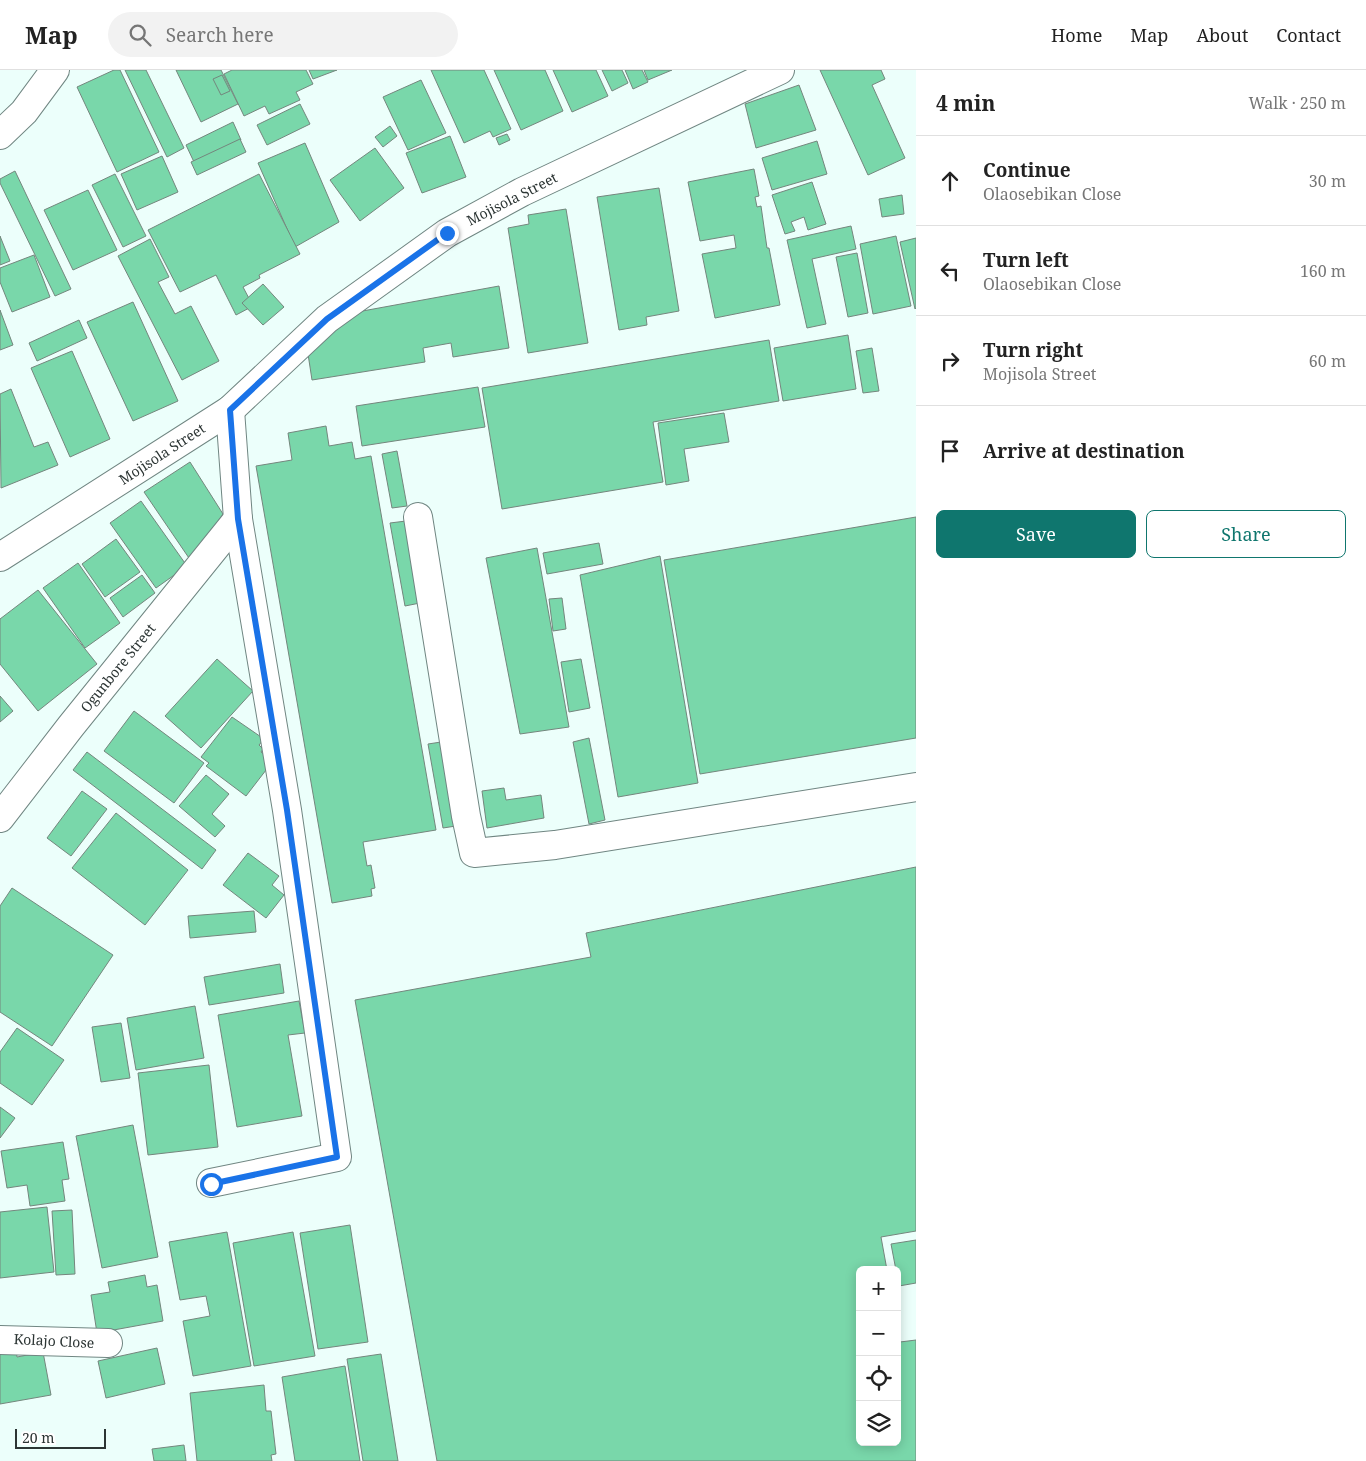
<!DOCTYPE html>
<html lang="en">
<head>
<meta charset="utf-8">
<style>
  :root { --surface:#fff; --page:#f2f2f2; --text:#222; --muted:#767676; --line:#e0e0e0; --accent:#0f766e }
  body { margin:0; font-family:"Noto Serif",serif; background:var(--page); color:var(--text) }
  .controls { position:absolute; right:15px; bottom:15px; display:grid; overflow:hidden; border-radius:8px; box-shadow:0 2px 12px #0003 }
  .controls button { width:45px; height:45px; display:grid; place-items:center; padding:0; border:0; border-bottom:1px solid var(--line); background:var(--surface); color:var(--text); font:25px sans-serif }
  .scale { position:absolute; left:15px; bottom:12px; width:91px; box-sizing:border-box; padding-left:5px; border:2px solid #2c3534; border-top:0; font-size:14px; line-height:18px; white-space:nowrap; color:#2c3534; -webkit-text-stroke:4px #fff; paint-order:stroke }
  .stop { position:absolute; width:15px; height:15px; margin:-11px; border:4px solid #1a73e8; border-radius:50%; background:#fff }
  .stop.end { background:#1a73e8; border-color:#fff; box-shadow:0 1px 5px #0008 }
  .list { margin:0; padding:0; list-style:none }
  h2 { display:flex; justify-content:space-between; align-items:center; height:65px; margin:0; padding:0 20px; font-size:21px }
  h2 small { font-size:16px; font-weight:400; color:var(--muted) }
  .list li { display:grid; grid-template-columns:32px 1fr auto; gap:15px; align-items:center; box-sizing:border-box; height:90px; padding:0 20px; border-top:1px solid var(--line) }
  .list b { display:block; font-size:19px; white-space:nowrap }
  .list p { margin:0; font-size:16px; white-space:nowrap; color:var(--muted) }
  .list em { font-size:16px; font-style:normal; color:var(--muted) }
  .actions { display:flex; gap:10px; padding:15px 20px }
  .actions a { flex:1; padding:11px 0; border:1px solid var(--accent); border-radius:8px; text-align:center; font-size:18px; color:var(--accent) }
  .actions .main { background:var(--accent); color:#fff }
  .icon { flex:none; width:28px; height:28px; fill:none; stroke:currentColor; stroke-width:2; stroke-linecap:round; stroke-linejoin:round }
  .map { position:relative; flex:none; width:916px; height:1391px; overflow:hidden }
  header { display:flex; align-items:center; gap:30px; box-sizing:border-box; height:70px; padding:0 25px; background:var(--surface); border-bottom:1px solid var(--line) }
  header strong { font-size:24px }
  nav { display:flex; gap:28px; margin-inline-start:auto; font-size:18px }
  .search { width:350px; height:45px; background:var(--page); display:flex; align-items:center; gap:12px; box-sizing:border-box; padding:0 18px; border-radius:28px; color:var(--muted); font-size:19px }
  main { display:flex }
  aside { flex:1; background:var(--surface) }
  .map>svg:first-child { display:block }
  .building { fill:#79d7aa; stroke:#74867d }
  .lines { fill:none; stroke-linecap:round; stroke-linejoin:round }
  .minor-casing { stroke:#708682; stroke-width:30 }
  .minor { stroke:#fff; stroke-width:28 }
  .route { stroke:#1a73e8; stroke-width:6 }
  .labels { text-anchor:middle; stroke-width:5; stroke-linejoin:round; paint-order:stroke }
  .street-label { font-size:14px; fill:#2c3534; stroke:#fff }
</style>
</head>
<body>
<header>
<strong>Map</strong>
<div class="search"><svg class="icon" aria-label="search" viewBox="0 0 24 24"><circle cx="10" cy="10" r="6"/><path d="M15 15l6 6"/></svg>Search here</div>
<nav><a>Home</a><a>Map</a><a>About</a><a>Contact</a></nav>
</header>
<main>
<div class="map">
<svg width="916" height="1391" viewBox="0 0 916 1391">
  <rect width="100%" height="100%" fill="#ecfffb"/>
  <!-- building -->
  <g class="building">
    <path d="M114 0H120L159 82 117 102 77 17Z"/>
    <path d="M125 0H146L184 78 167 87Z"/>
    <path d="M176 0H221L238 34 201 52Z"/>
    <path d="M232 0H306L313 14 296 22 300 30 269 44 265 36 244 46 224 4Z"/>
    <path d="M309 0H337L313 9Z"/>
    <path d="M431 0H484L511 59 493 67 490 61 464 73Z"/>
    <path d="M494 0H545L563 41 521 60Z"/>
    <path d="M553 0H596L608 26 572 42Z"/>
    <path d="M602 0H622L628 13 612 21Z"/>
    <path d="M625 0H642L648 12 633 19Z"/>
    <path d="M644 0H672L648 10Z"/>
    <path d="M820 0H881L885 9 872 15 905 88 868 105Z"/>
    <path d="M222 5 230 21 221 25 213 9Z"/>
    <path d="M421 10 446 63 408 80 383 27Z"/>
    <path d="M799 15 816 60 756 78 745 34Z"/>
    <path d="M300 34 310 54 267 75 257 55Z"/>
    <path d="M233 52 241 70 194 92 186 75Z"/>
    <path d="M390 56 397 66 383 77 375 67Z"/>
    <path d="M507 64 510 70 499 75 496 68Z"/>
    <path d="M450 66 466 107 422 123 406 83Z"/>
    <path d="M240 69 246 82 197 105 191 92Z"/>
    <path d="M817 71 827 104 772 120 762 88Z"/>
    <path d="M305 73 339 152 295 177 258 93Z"/>
    <path d="M375 78 404 118 360 151 330 110Z"/>
    <path d="M162 86 178 122 137 140 121 104Z"/>
    <path d="M754 99 759 126 755 127 757 137 761 136 767 178H769L780 235 715 248 702 184 736 178 734 165 700 171 688 112Z"/>
    <path d="M15 101 71 219 55 226 0 113V109Z"/>
    <path d="M115 104 146 166 123 177 92 115Z"/>
    <path d="M259 104 300 184 259 205 260 208 243 217 253 236 236 245 216 205 180 222 148 160Z"/>
    <path d="M812 112 826 154 808 160 804 147 791 152 795 161 785 164 772 125Z"/>
    <path d="M659 118 679 241 646 247 647 255 619 260 597 127Z"/>
    <path d="M88 120 117 180 73 200 44 140Z"/>
    <path d="M902 125 904 144 882 147 879 129Z"/>
    <path d="M566 139 588 273 528 283 508 158 529 154 528 145Z"/>
    <path d="M851 156 856 179 812 189 826 254 807 258 787 170Z"/>
    <path d="M0 166 10 191 0 195Z"/>
    <path d="M896 166 911 236 873 244 860 174Z"/>
    <path d="M916 168V238L915 239 900 172Z"/>
    <path d="M150 169 169 207 158 212 175 244 191 236 219 291 182 310 118 186Z"/>
    <path d="M857 183 868 243 848 247 836 187Z"/>
    <path d="M34 185 50 227 12 242 0 212V198Z"/>
    <path d="M263 214 284 237 263 255 242 233Z"/>
    <path d="M499 216 509 278 453 287 451 273 423 278 425 292 312 310 308 284 357 242Z"/>
    <path d="M133 232 178 331 133 351 87 252Z"/>
    <path d="M0 240 13 275 0 280Z"/>
    <path d="M79 250 87 268 37 291 29 273Z"/>
    <path d="M848 265 856 319 783 331 774 278Z"/>
    <path d="M769 270 779 331 653 352 663 412 502 439 482 318Z"/>
    <path d="M872 278 879 321 863 323 856 281Z"/>
    <path d="M72 281 110 369 70 387 31 298Z"/>
    <path d="M478 317 485 357 362 376 356 336Z"/>
    <path d="M11 319 34 377 48 372 58 395 1 418 0 324Z"/>
    <path d="M724 343 729 372 684 379 689 411 666 415 658 353Z"/>
    <path d="M326 356 329 376 352 372 355 389 371 386 436 760 363 772 367 796 371 795 375 818 371 819 372 826 332 833 256 396 292 390 288 363Z"/>
    <path d="M397 381 407 436 392 438 382 384Z"/>
    <path d="M190 392 223 444 191 491 144 422Z"/>
    <path d="M141 431 187 496 156 518 110 453Z"/>
    <path d="M916 447V668L700 704 664 490Z"/>
    <path d="M406 451 420 533 405 536 390 453Z"/>
    <path d="M116 469 140 502 105 527 82 494Z"/>
    <path d="M599 473 603 494 547 504 543 483Z"/>
    <path d="M537 478 569 657 520 664 486 488Z"/>
    <path d="M660 486 698 713 618 727 580 505Z"/>
    <path d="M78 493 120 553 85 578 43 518Z"/>
    <path d="M142 505 155 523 123 547 110 528Z"/>
    <path d="M38 520 97 594 38 641 0 594V549Z"/>
    <path d="M562 528 566 559 553 561 549 529Z"/>
    <path d="M217 589 253 621 201 678 165 646Z"/>
    <path d="M581 589 590 638 569 642 561 592Z"/>
    <path d="M0 626 13 641 0 652Z"/>
    <path d="M134 641 204 693 174 733 104 681Z"/>
    <path d="M232 647 264 669 259 675 263 679 261 682 273 691 246 726 206 696 209 693 201 687Z"/>
    <path d="M589 668 605 750 589 754 573 672Z"/>
    <path d="M441 672 456 756 443 758 428 674Z"/>
    <path d="M87 682 216 780 202 799 73 700Z"/>
    <path d="M206 705 229 724 212 744 225 756 215 767 179 736Z"/>
    <path d="M504 718 506 730 541 725 544 748 487 758 482 721Z"/>
    <path d="M82 721 107 739 71 786 47 768Z"/>
    <path d="M116 743 188 800 145 855 72 798Z"/>
    <path d="M248 783 279 806 272 815 284 825 266 848 223 815Z"/>
    <path d="M916 797V1161L881 1167 887 1200H860V1372H897V1259L900 1272 916 1270V1391H437L355 930 591 887 586 863Z"/>
    <path d="M12 818 113 885 52 976 0 942V836Z"/>
    <path d="M254 841 256 862 190 868 188 846Z"/>
    <path d="M280 894 284 923 209 935 204 907Z"/>
    <path d="M299 931 305 963 288 965 302 1046 237 1057 218 945Z"/>
    <path d="M195 936 204 988 136 1000 127 948Z"/>
    <path d="M121 953 130 1008 101 1012 92 957Z"/>
    <path d="M17 958 64 990 32 1035 0 1013V982Z"/>
    <path d="M209 995 218 1077 148 1085 138 1003Z"/>
    <path d="M0 1037 15 1048 0 1068Z"/>
    <path d="M133 1055 158 1187 102 1198 76 1066Z"/>
    <path d="M63 1072 69 1109 62 1110 65 1131 30 1136 27 1115 7 1118 1 1081Z"/>
    <path d="M47 1137 54 1202 0 1208V1142Z"/>
    <path d="M72 1140 75 1204 56 1205 52 1141Z"/>
    <path d="M350 1155 368 1272 318 1279 300 1163Z"/>
    <path d="M227 1162 251 1296 193 1306 183 1251 210 1246 206 1226 180 1230 169 1172Z"/>
    <path d="M293 1162 315 1286 254 1296 233 1173Z"/>
    <path d="M916 1170V1213L899 1216 891 1174Z"/>
    <path d="M145 1205 147 1217 157 1215 163 1251 97 1263 91 1225 110 1222 108 1212Z"/>
    <path d="M157 1278 165 1314 106 1328 98 1291Z"/>
    <path d="M16 1279 17 1287 43 1282 51 1325 0 1334V1282Z"/>
    <path d="M381 1284 398 1391H363L347 1289Z"/>
    <path d="M345 1296 360 1391H295L282 1307Z"/>
    <path d="M264 1315 266 1341H271L276 1384 271 1385 272 1391H197L190 1323Z"/>
    <path d="M184 1375 186 1391H154L152 1379Z"/>
  </g>
  <g class="lines">
    <defs>
      <g id="minor">
        <path d="M0 65 24 42 55 0"/>
        <path d="M418 447 466 746 474 783 555 775 916 717"/>
        <path d="M0 487 230 340 327 249 447 163 522 122 780 0"/>
        <path d="M0 748 71 656 238 449"/>
        <path d="M211 1113 337 1087 287 740 238 449 230 340"/>
        <path d="M0 1270 108 1273"/>
      </g>
    </defs>
    <!-- minor casing -->
    <use href="#minor" class="minor-casing"/>
    <!-- minor -->
    <use href="#minor" class="minor"/>
  </g>
  <g class="lines">
    <!-- route -->
    <path class="route" d="M211 1114 337 1087 287 740 238 449 230 340 327 249 447 163"/>
  </g>
  <g class="labels">
    <!-- street labels -->
    <g class="street-label">
      <text transform="translate(512 129) rotate(-27)" y="5">Mojisola Street</text>
      <text transform="translate(162 384) rotate(-33)" y="5">Mojisola Street</text>
      <text transform="translate(118 598) rotate(-51)" y="5">Ogunbore Street</text>
      <text transform="translate(54 1271) rotate(3)" y="5">Kolajo Close</text>
    </g>
  </g>
</svg>
<div class="controls">
<button>+</button>
<button>−</button>
<button><svg class="icon" aria-label="locate" viewBox="0 0 24 24"><circle cx="12" cy="12" r="6"/><path d="M12 2v4M12 18v4M2 12h4M18 12h4"/></svg></button>
<button><svg class="icon" aria-label="layers" viewBox="0 0 24 24"><path d="M12 4l9 5-9 5-9-5zM3 14l9 5 9-5"/></svg></button>
</div>
<div class="scale">20 m</div>
<div class="stop" style="left:211px;top:1114px"></div>
<div class="stop end" style="left:447px;top:163px"></div>
</div>
<aside>
<h2>4 min<small>Walk · 250 m</small></h2>
<ul class="list">
<li><svg class="icon" aria-label="ahead" viewBox="0 0 24 24"><path d="M12 20V5M6 11l6-6 6 6"/></svg><div><b>Continue</b><p>Olaosebikan Close</p></div><em>30 m</em></li>
<li><svg class="icon" aria-label="left" viewBox="0 0 24 24"><path d="M17 20v-9H6M10 6l-5 5 5 5"/></svg><div><b>Turn left</b><p>Olaosebikan Close</p></div><em>160 m</em></li>
<li><svg class="icon" aria-label="right" viewBox="0 0 24 24"><path d="M7 20v-9h11M14 6l5 5-5 5"/></svg><div><b>Turn right</b><p>Mojisola Street</p></div><em>60 m</em></li>
<li><svg class="icon" aria-label="arrive" viewBox="0 0 24 24"><path d="M6 21V4h12l-3 4 3 4H6"/></svg><div><b>Arrive at destination</b></div></li>
</ul>
<div class="actions"><a class="main">Save</a><a>Share</a></div>
</aside>
</main>
</body>
</html>
